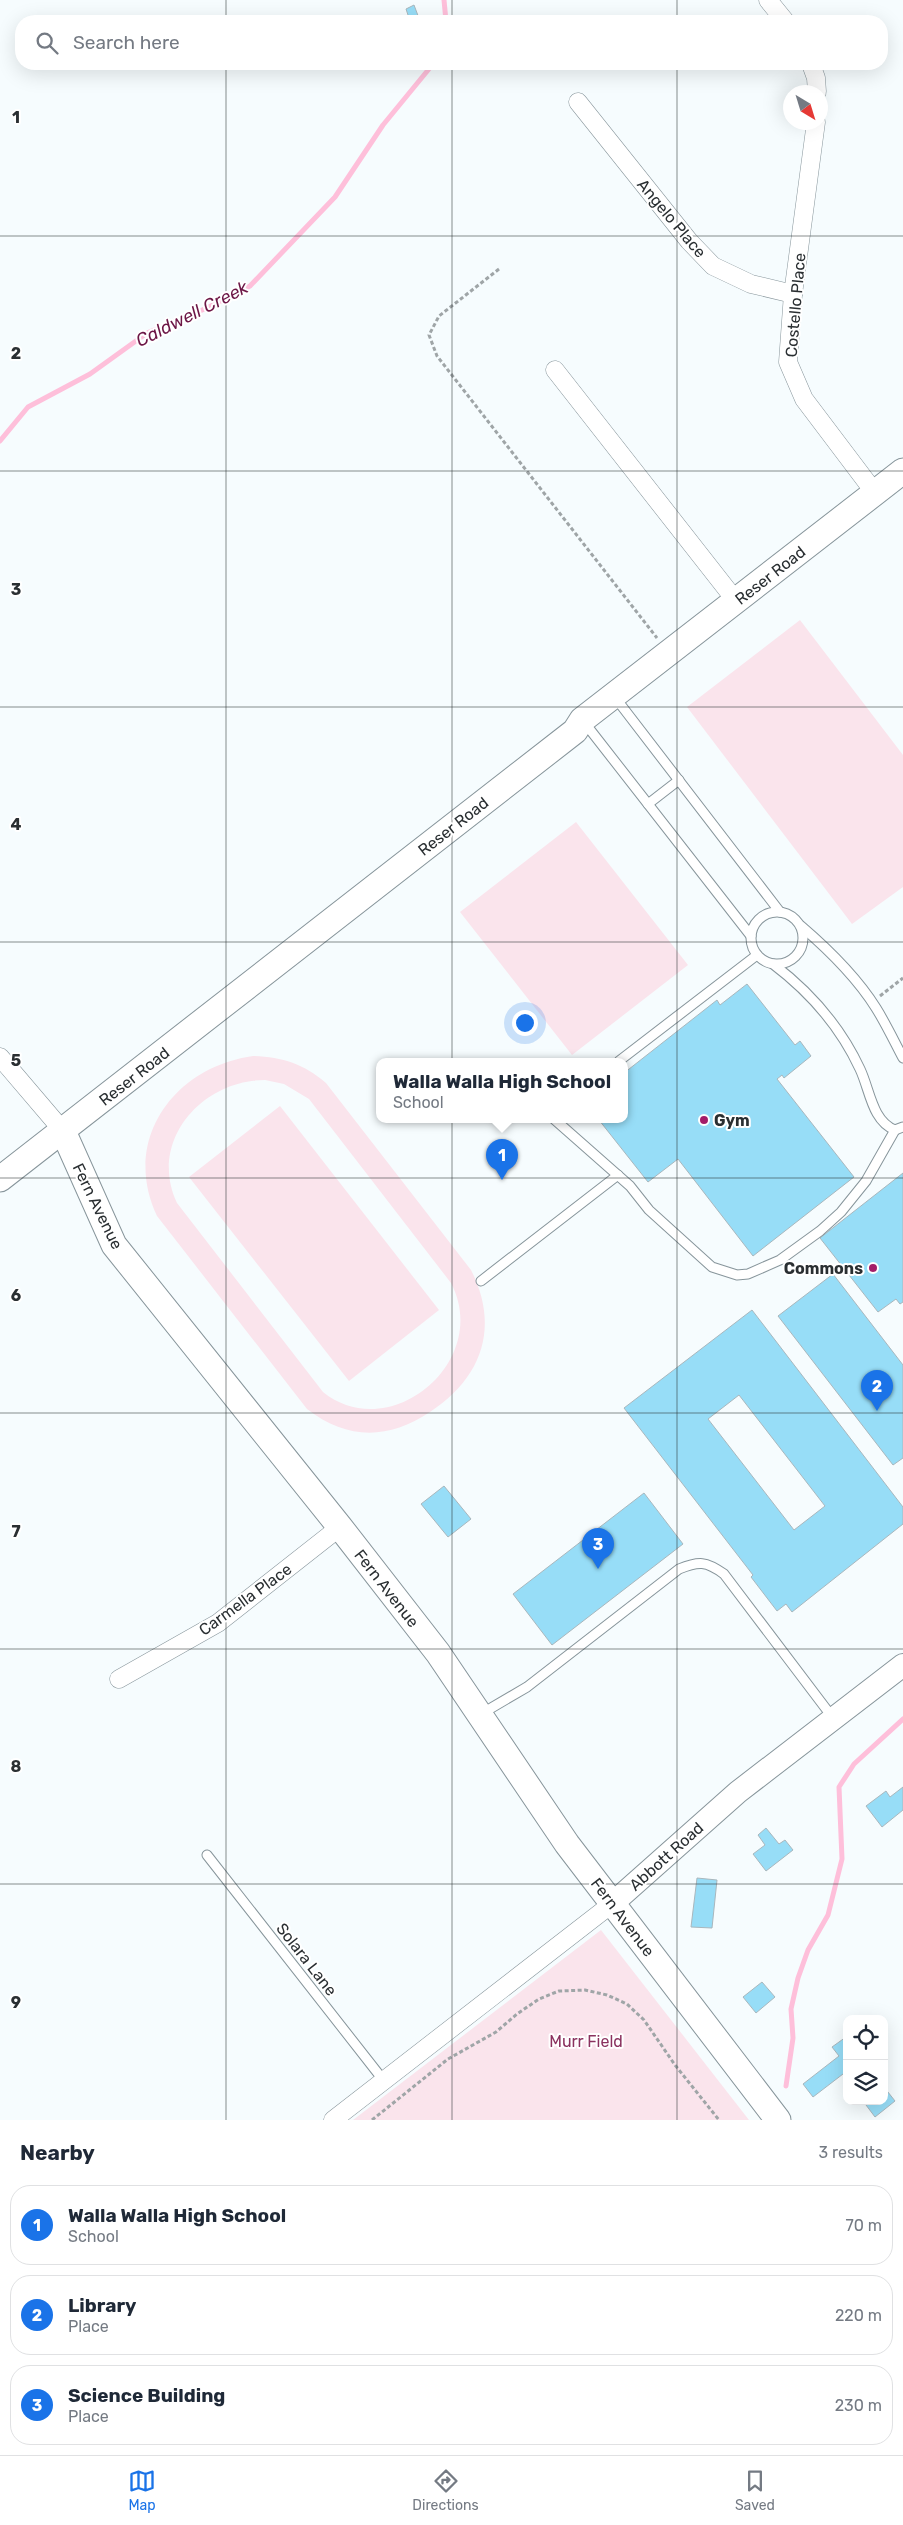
<!DOCTYPE html>
<html lang="en">
<head>
<meta charset="utf-8">
<style>
  :root { --surface:#fff; --page:#f6f6f7; --text:#1f2937; --muted:#747a83; --line:#e0e1e3; --accent:#1a73e8 }
  body { margin:0; font-family:Rubik,sans-serif; background:var(--page); color:var(--text) }
  .controls { position:absolute; right:15px; bottom:15px; display:grid; overflow:hidden; border-radius:10px; box-shadow:0 5px 20px #0002 }
  .controls button { width:45px; height:45px; display:grid; place-items:center; padding:0; border:0; border-bottom:1px solid var(--line); background:var(--surface); color:var(--text); font:25px sans-serif }
  .compass { position:absolute; left:783px; top:85px; width:45px; height:45px; border-radius:50%; background:var(--surface); box-shadow:0 5px 20px #0002; rotate:142deg }
  .you { position:absolute; left:524px; top:1022px; width:18px; height:18px; margin:-12px; border:4px solid #fff; border-radius:50%; background:#1a73e8; box-shadow:0 0 0 8px #1a73e833 }
  .badge { display:grid; place-items:center; width:32px; height:32px; border-radius:50%; background:var(--accent); color:#fff; font-size:16px; font-weight:700 }
  .pin { position:absolute; translate:-50% -41px; filter:drop-shadow(0 1px 2px #0008) }
  .pin::after { content:''; position:absolute; top:26px; width:18px; height:15px; background:inherit; clip-path:polygon(0 0,100% 0,50% 100%) }
  .popup { position:absolute; left:376px; top:1058px; width:252px; height:65px; box-sizing:border-box; display:grid; place-content:center; border-radius:10px; background:var(--surface); filter:drop-shadow(0 1px 4px #0005); font-size:16px; white-space:nowrap; color:var(--muted) }
  .popup b { font-size:19px; color:var(--text) }
  .popup::after { content:''; position:absolute; left:50%; top:100%; margin-left:-10px; border:10px solid transparent; border-top-color:var(--surface) }
  .list { margin:0; padding:0; list-style:none }
  h2 { display:flex; justify-content:space-between; align-items:center; height:65px; margin:0; padding:0 20px; font-size:21px }
  h2 small { font-size:16px; font-weight:400; color:var(--muted) }
  .list li { display:grid; grid-template-columns:32px 1fr auto; gap:15px; align-items:center; box-sizing:border-box; height:80px; margin:0 10px 10px; padding:0 10px; border:1px solid var(--line); border-radius:20px }
  .list b { display:block; font-size:19px; white-space:nowrap }
  .list p { margin:0; font-size:16px; white-space:nowrap; color:var(--muted) }
  .list em { font-size:16px; font-style:normal; color:var(--muted) }
  .icon { flex:none; width:28px; height:28px; fill:none; stroke:currentColor; stroke-width:2; stroke-linecap:round; stroke-linejoin:round }
  .map { position:relative; flex:none; width:903px; height:2120px; overflow:hidden }
  .search { position:absolute; background:var(--surface); box-shadow:0 5px 20px #0002; left:15px; right:15px; top:15px; height:55px; display:flex; align-items:center; gap:12px; box-sizing:border-box; padding:0 18px; border-radius:20px; color:var(--muted); font-size:19px }
  .sheet { height:335px; background:var(--surface) }
  nav { display:flex; justify-content:space-around; align-items:center; box-sizing:border-box; height:70px; border-top:1px solid var(--line); background:var(--surface); font-size:14px; color:var(--muted) }
  nav a { display:grid; justify-items:center; gap:2px }
  nav .on { color:var(--accent) }
  .map>svg:first-child { display:block }
  .green { fill:#fae4ec; fill-rule:evenodd }
  .lines { fill:none; stroke-linecap:round; stroke-linejoin:round }
  .stream { stroke:#febfda; stroke-width:5 }
  .building { fill:#97ddf7; stroke:#a9b7bd; fill-rule:evenodd }
  .service-casing { stroke:#87959b; stroke-width:11 }
  .minor-casing { stroke:#87959b; stroke-width:19 }
  .tertiary-casing { stroke:#87959b; stroke-width:24 }
  .secondary-casing { stroke:#87959b; stroke-width:27 }
  .path { stroke:#9fa5a7; stroke-width:3; stroke-dasharray:4 2.5; stroke-linecap:butt }
  .service { stroke:#fff; stroke-width:9 }
  .minor { stroke:#fff; stroke-width:18 }
  .tertiary { stroke:#fff; stroke-width:22 }
  .secondary { stroke:#fff; stroke-width:25 }
  .grid { fill:none; stroke:#2a2f32; stroke-width:1; stroke-opacity:0.55 }
  .poi-dot { fill:#a31d69; stroke:#fff; stroke-width:2 }
  .labels { text-anchor:middle; stroke-width:4; stroke-linejoin:round; paint-order:stroke }
  .street-label { font-size:16px; fill:#2a2f32; stroke:#fff }
  .poi-label { font-size:16px; font-weight:bold; fill:#2a2f32; stroke:#fff; text-anchor:start }
  .park-label { font-size:16px; fill:#8a325f; stroke:#fff }
  .water-label { font-size:18px; font-style:italic; fill:#6c1646; stroke:#fff }
  .grid-label { font-size:16px; text-anchor:middle; font-weight:bold; fill:#2a2f32; stroke:#fff; stroke-width:4; stroke-linejoin:round; paint-order:stroke }
</style>
</head>
<body>
<div class="map">
<svg width="903" height="2120" viewBox="0 0 903 2120">
  <rect width="100%" height="100%" fill="#f6fcfe"/>
  <!-- green -->
  <g class="green">
    <path d="M800 620 903 755V887L852 924 687 707Z"/>
    <path d="M576 822 688 965 572 1055 460 912Z"/>
    <path d="M253 1056C282 1057 304 1064 326 1083L471 1270C500 1327 482 1378 430 1412 388 1440 347 1440 307 1409L157 1216C121 1140 174 1067 253 1056ZM265 1080 284 1084 309 1099 451 1283C492 1361 390 1446 323 1392L177 1203C148 1142 201 1080 265 1080Z"/>
    <path d="M280 1106 439 1310 349 1381 189 1177Z"/>
    <path d="M601 1930 749 2120H353Z"/>
  </g>
  <g class="lines">
    <!-- stream -->
    <g class="stream">
      <path d="M444 0 446 21"/>
      <path d="M0 441 28 407 90 374 147 333 207 308 250 286 335 197 383 125 433 64"/>
      <path d="M786 2086 793 2038 791 2009 798 1978 808 1950 828 1915 842 1859 839 1787 854 1764 903 1719"/>
    </g>
  </g>
  <!-- building -->
  <g class="building">
    <path d="M414 5 420 21H410L406 9Z"/>
    <path d="M747 984 795 1045 800 1041 811 1056 784 1078 782 1075 777 1079 854 1177 753 1256 678 1159 648 1182 599 1120 624 1119V1073L717 1000 720 1005Z"/>
    <path d="M903 1173V1302L900 1304 896 1299 878 1312 820 1238Z"/>
    <path d="M833 1274 903 1365V1458L893 1465 778 1316Z"/>
    <path d="M752 1310 903 1507V1524L792 1612 786 1604 777 1611 751 1577 753 1575 624 1408ZM739 1395 825 1506 794 1530 708 1419Z"/>
    <path d="M444 1486 471 1519 448 1537 421 1504Z"/>
    <path d="M644 1493 683 1544 552 1645 513 1594Z"/>
    <path d="M903 1787V1810L882 1827 866 1806 886 1791 890 1797Z"/>
    <path d="M766 1828 779 1844 785 1840 793 1850 766 1871 753 1854 765 1845 758 1835Z"/>
    <path d="M697 1878 717 1880 712 1928 691 1927Z"/>
    <path d="M762 1982 775 1997 756 2013 743 1997Z"/>
    <path d="M846 2037 847 2080 843 2074 813 2097 803 2084 839 2056 832 2047Z"/>
    <path d="M884 2087 895 2101 875 2117 863 2101H884Z"/>
  </g>
  <g class="lines">
    <defs>
      <g id="service">
        <path d="M614 696 780 912"/>
        <path d="M584 722 751 936"/>
        <path d="M648 804 679 780"/>
        <circle cx="777" cy="938" r="26"/>
        <path d="M801 926C829 950 856 976 876 1008 886 1024 894 1041 903 1058"/>
        <path d="M773 964C810 992 840 1026 860 1069 870 1090 872 1121 895 1130L903 1127"/>
        <path d="M619 1061 757 955"/>
        <path d="M554 1119 630 1186 649 1210 712 1267 737 1275 748 1274 780 1260 820 1231 841 1212 866 1181 895 1130"/>
        <path d="M481 1281 618 1175"/>
        <path d="M481 1714 527 1687 679 1569C699 1561 706 1561 724 1574L833 1718"/>
        <path d="M207 1855 384 2081"/>
      </g>
      <g id="minor">
        <path d="M768 0 785 21"/>
        <path d="M811 64 816 78 817 92"/>
        <path d="M578 102 689 241 713 266 751 284 793 294"/>
        <path d="M816 122 793 294 788 362 804 399 875 493"/>
        <path d="M555 370 736 601"/>
        <path d="M0 1057 63 1131"/>
        <path d="M119 1679 218 1623 340 1527"/>
        <path d="M333 2120 613 1903"/>
      </g>
      <path id="tertiary" d="M613 1903 738 1792 903 1665"/>
      <g id="secondary">
        <path d="M63 1131 114 1245 340 1527 438 1653 567 1844 778 2120"/>
        <path d="M0 1179 575 731 582 720 903 471"/>
      </g>
    </defs>
    <!-- service casing -->
    <use href="#service" class="service-casing"/>
    <!-- minor casing -->
    <use href="#minor" class="minor-casing"/>
    <!-- tertiary casing -->
    <use href="#tertiary" class="tertiary-casing"/>
    <!-- secondary casing -->
    <use href="#secondary" class="secondary-casing"/>
    <!-- path -->
    <g class="path">
      <path d="M499 269 439 316 429 335 437 356 657 638"/>
      <path d="M880 996 903 978"/>
      <path d="M372 2120 448 2059 496 2032 517 2014 539 1999 559 1991 585 1990 607 1995 627 2004 644 2020 675 2065 719 2120"/>
    </g>
    <!-- service -->
    <use href="#service" class="service"/>
    <!-- minor -->
    <use href="#minor" class="minor"/>
    <!-- tertiary -->
    <use href="#tertiary" class="tertiary"/>
    <!-- secondary -->
    <use href="#secondary" class="secondary"/>
  </g>
  <!-- grid -->
  <path class="grid" d="M226 0V21M452 0V21M677 0V21M226 64V2120M452 64V2120M677 64V2120M0 236H903M0 471H903M0 707H903M0 942H903M0 1178H903M0 1413H903M0 1649H903M0 1884H903"/>
  <!-- markers -->
  <g class="poi-dot">
    <circle cx="704" cy="1120" r="5"/>
    <circle cx="873" cy="1268" r="5"/>
  </g>
  <g class="labels">
    <!-- street labels -->
    <g class="street-label">
      <text transform="translate(672 218) rotate(50)" y="6">Angelo Place</text>
      <text transform="translate(795 305) rotate(-85)" y="6">Costello Place</text>
      <text transform="translate(770 575) rotate(-38)" y="6">Reser Road</text>
      <text transform="translate(453 826) rotate(-38)" y="6">Reser Road</text>
      <text transform="translate(134 1076) rotate(-38)" y="6">Reser Road</text>
      <text transform="translate(98 1206) rotate(64)" y="6">Fern Avenue</text>
      <text transform="translate(387 1588) rotate(52)" y="6">Fern Avenue</text>
      <text transform="translate(245 1599) rotate(-36)" y="6">Carmella Place</text>
      <text transform="translate(666 1856) rotate(-42)" y="6">Abbott Road</text>
      <text transform="translate(623 1917) rotate(53)" y="6">Fern Avenue</text>
      <text transform="translate(307 1959) rotate(52)" y="6">Solara Lane</text>
    </g>
    <!-- poi labels -->
    <g class="poi-label">
      <text x="714" y="1126">Gym</text>
      <text x="863" y="1274" text-anchor="end">Commons</text>
    </g>
    <!-- park labels -->
    <g class="park-label">
      <text x="586" y="2047">Murr Field</text>
    </g>
    <!-- water labels -->
    <g class="water-label">
      <text transform="translate(192 314) rotate(-27)" y="6">Caldwell Creek</text>
    </g>
  </g>
  <g class="grid-label">
    <text x="16" y="123">1</text>
    <text x="16" y="359">2</text>
    <text x="16" y="595">3</text>
    <text x="16" y="830">4</text>
    <text x="16" y="1066">5</text>
    <text x="16" y="1301">6</text>
    <text x="16" y="1537">7</text>
    <text x="16" y="1772">8</text>
    <text x="16" y="2008">9</text>
  </g>
</svg>
<div class="controls">
<button><svg class="icon" aria-label="locate" viewBox="0 0 24 24"><circle cx="12" cy="12" r="6"/><path d="M12 2v4M12 18v4M2 12h4M18 12h4"/></svg></button>
<button><svg class="icon" aria-label="layers" viewBox="0 0 24 24"><path d="M12 4l9 5-9 5-9-5zM3 14l9 5 9-5"/></svg></button>
</div>
<svg class="compass" viewBox="-18 -18 36 36"><path d="M0-13l5 13h-10z" fill="#e53935"/><path d="M0 13l5-13h-10z" fill="#747a83"/></svg>
<div class="you"></div>
<div class="pin badge" style="left:502px;top:1180px">1</div>
<div class="popup"><b>Walla Walla High School</b>School</div>
<div class="pin badge" style="left:877px;top:1411px">2</div>
<div class="pin badge" style="left:598px;top:1569px">3</div>
<div class="search"><svg class="icon" aria-label="search" viewBox="0 0 24 24"><circle cx="10" cy="10" r="6"/><path d="M15 15l6 6"/></svg>Search here</div>
</div>
<section class="sheet">
<h2>Nearby<small>3 results</small></h2>
<ul class="list">
<li><span class="badge">1</span><div><b>Walla Walla High School</b><p>School</p></div><em>70 m</em></li>
<li><span class="badge">2</span><div><b>Library</b><p>Place</p></div><em>220 m</em></li>
<li><span class="badge">3</span><div><b>Science Building</b><p>Place</p></div><em>230 m</em></li>
</ul>
</section>
<nav>
<a class="on"><svg class="icon" aria-label="map" viewBox="0 0 24 24"><path d="M3 6l6-2 6 2 6-2v14l-6 2-6-2-6 2zM9 4v14M15 6v14"/></svg>Map</a>
<a><svg class="icon" aria-label="directions" viewBox="0 0 24 24"><path d="M12 3l9 9-9 9-9-9zM9 14v-3h6M13 9l2 2-2 2"/></svg>Directions</a>
<a><svg class="icon" aria-label="saved" viewBox="0 0 24 24"><path d="M7 4h10v16l-5-4-5 4z"/></svg>Saved</a>
</nav>
</body>
</html>
